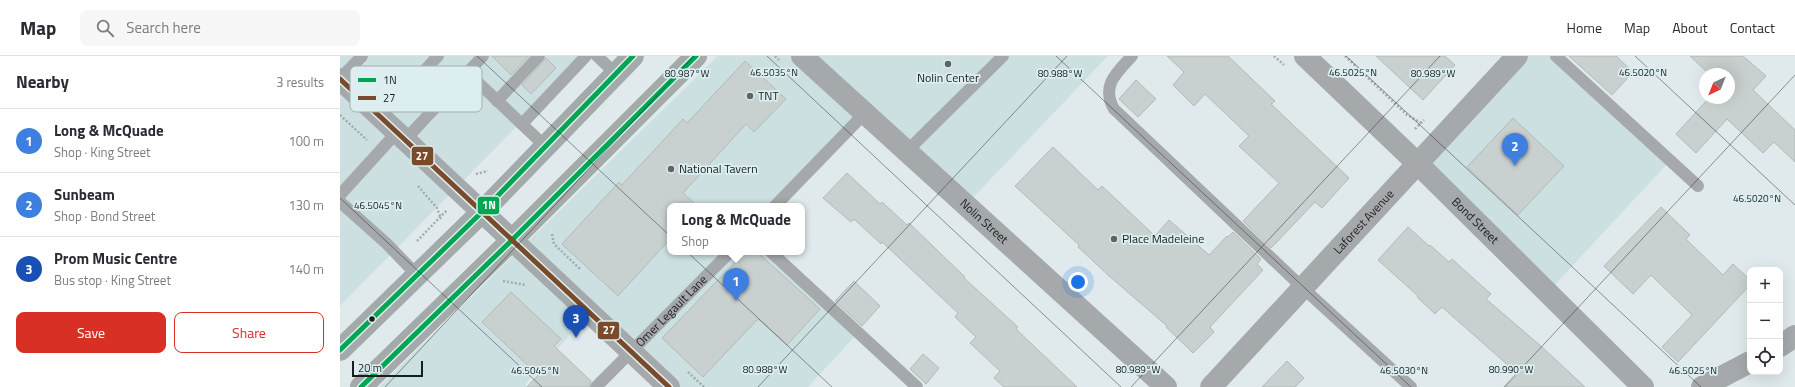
<!DOCTYPE html>
<html lang="en">
<head>
<meta charset="utf-8">
<style>
  :root { --surface:#fff; --page:#f7f7f7; --text:#2b2b33; --muted:#7c7c81; --line:#e1e1e2; --accent:#d93025 }
  body { margin:0; font-family:"Titillium Web",sans-serif; background:var(--page); color:var(--text) }
  .controls { position:absolute; right:12px; bottom:12px; display:grid; overflow:hidden; border-radius:8px; box-shadow:0 4px 16px #0002 }
  .controls button { width:36px; height:36px; display:grid; place-items:center; padding:0; border:0; border-bottom:1px solid var(--line); background:var(--surface); color:var(--text); font:20px sans-serif }
  .compass { position:absolute; left:1359px; top:12px; width:36px; height:36px; border-radius:50%; background:var(--surface); box-shadow:0 4px 16px #0002; rotate:223deg }
  .scale { position:absolute; left:12px; bottom:10px; width:71px; box-sizing:border-box; padding-left:4px; border:2px solid #171e1e; border-top:0; font-size:11px; line-height:14px; white-space:nowrap; color:#171e1e; -webkit-text-stroke:3px #dceef0; paint-order:stroke }
  .you { position:absolute; left:738px; top:226px; width:14px; height:14px; margin:-10px; border:3px solid #fff; border-radius:50%; background:#1a73e8; box-shadow:0 0 0 6px #1a73e833 }
  .badge { display:grid; place-items:center; width:26px; height:26px; border-radius:50%; background:var(--accent); color:#fff; font-size:13px; font-weight:700 }
  .pin { position:absolute; translate:-50% -33px; filter:drop-shadow(0 1px 2px #0008) }
  .pin::after { content:''; position:absolute; top:21px; width:14px; height:12px; background:inherit; clip-path:polygon(0 0,100% 0,50% 100%) }
  .popup { position:absolute; left:327px; top:147px; width:138px; height:52px; box-sizing:border-box; display:grid; place-content:center; border-radius:8px; background:var(--surface); filter:drop-shadow(0 1px 3px #0005); font-size:13px; white-space:nowrap; color:var(--muted) }
  .popup b { font-size:15px; color:var(--text) }
  .popup::after { content:''; position:absolute; left:50%; top:100%; margin-left:-8px; border:8px solid transparent; border-top-color:var(--surface) }
  .list { margin:0; padding:0; list-style:none }
  h2 { display:flex; justify-content:space-between; align-items:center; height:52px; margin:0; padding:0 16px; font-size:17px }
  h2 small { font-size:13px; font-weight:400; color:var(--muted) }
  .list li { display:grid; grid-template-columns:26px 1fr auto; gap:12px; align-items:center; box-sizing:border-box; height:64px; padding:0 16px; border-top:1px solid var(--line) }
  .list b { display:block; font-size:15px; white-space:nowrap }
  .list p { margin:0; font-size:13px; white-space:nowrap; color:var(--muted) }
  .list em { font-size:13px; font-style:normal; color:var(--muted) }
  .actions { display:flex; gap:8px; padding:12px 16px }
  .actions a { flex:1; padding:9px 0; border:1px solid var(--accent); border-radius:8px; text-align:center; font-size:14px; color:var(--accent) }
  .actions .main { background:var(--accent); color:#fff }
  .icon { flex:none; width:22px; height:22px; fill:none; stroke:currentColor; stroke-width:2; stroke-linecap:round; stroke-linejoin:round }
  .map { position:relative; flex:none; width:1455px; height:331px; overflow:hidden }
  header { display:flex; align-items:center; gap:24px; box-sizing:border-box; height:56px; padding:0 20px; background:var(--surface); border-bottom:1px solid var(--line) }
  header strong { font-size:19px }
  nav { display:flex; gap:22px; margin-inline-start:auto; font-size:14px }
  .search { width:280px; height:36px; background:var(--page); display:flex; align-items:center; gap:10px; box-sizing:border-box; padding:0 14px; border-radius:8px; color:var(--muted); font-size:15px }
  main { display:flex }
  aside { flex:1; background:var(--surface) }
  .map>svg:first-child { display:block }
  .built { fill:#cce0e2 }
  .building { fill:#c9d0d0; stroke:#b2bab9 }
  .lines { fill:none; stroke-linecap:round; stroke-linejoin:round }
  .path { stroke:#a6aaab; stroke-width:2.5; stroke-dasharray:2 2; stroke-linecap:butt }
  .lane { stroke:#a6a9ab; stroke-width:12 }
  .street { stroke:#a6a9ab; stroke-width:22 }
  .secondary { stroke:#a4a9aa; stroke-width:22 }
  .bus-1-casing { stroke:#dceef0; stroke-width:8 }
  .bus-2-casing { stroke:#dceef0; stroke-width:8 }
  .bus-1 { stroke:#00a651; stroke-width:5 }
  .bus-2 { stroke:#7a4b2a; stroke-width:5 }
  .ticks { fill:none; stroke:#171e1e; stroke-width:1; stroke-opacity:0.45 }
  .poi-dot { fill:#5d6566; stroke:#dceef0; stroke-width:1.5 }
  .bus-dot { fill:#171e1e; stroke:#dceef0; stroke-width:1.5 }
  .labels { text-anchor:middle; stroke-width:3.5; stroke-linejoin:round; paint-order:stroke }
  .poi-label { font-size:12px; fill:#171e1e; stroke:#dceef0; text-anchor:start }
  .street-label { font-size:12px; fill:#171e1e; stroke:#dceef0 }
  .key { fill:#dceef0; stroke:#a1b0b1; stroke-width:1 }
  .key-label { font-size:11px; fill:#171e1e }
  .ticks-label { font-size:10px; text-anchor:middle; fill:#171e1e; stroke:#dceef0; stroke-width:3.5; stroke-linejoin:round; paint-order:stroke }
  .line-badge { stroke:#dceef0; stroke-width:1.5 }
  .badge-label { font-size:11px; text-anchor:middle; font-weight:bold; fill:#fff }
</style>
</head>
<body>
<header>
<strong>Map</strong>
<div class="search"><svg class="icon" aria-label="search" viewBox="0 0 24 24"><circle cx="10" cy="10" r="6"/><path d="M15 15l6 6"/></svg>Search here</div>
<nav><a>Home</a><a>Map</a><a>About</a><a>Contact</a></nav>
</header>
<main>
<aside>
<h2>Nearby<small>3 results</small></h2>
<ul class="list">
<li><span class="badge" style="background:#3f7fe0">1</span><div><b>Long &amp; McQuade</b><p>Shop · King Street</p></div><em>100 m</em></li>
<li><span class="badge" style="background:#3f7fe0">2</span><div><b>Sunbeam</b><p>Shop · Bond Street</p></div><em>130 m</em></li>
<li><span class="badge" style="background:#1a4fb4">3</span><div><b>Prom Music Centre</b><p>Bus stop · King Street</p></div><em>140 m</em></li>
</ul>
<div class="actions"><a class="main">Save</a><a>Share</a></div>
</aside>
<div class="map">
<svg width="1455" height="331" viewBox="0 0 1455 331">
  <rect width="100%" height="100%" fill="#e0eaec"/>
  <!-- built -->
  <g class="built">
    <path d="M0 0H246L0 250Z"/>
    <path d="M378 0H768L627 148 528 58 437 150H330V196H429L517 278 468 331H332L251 256 185 328 188 331H39Z"/>
    <path d="M1180 0H1213L1329 106 1209 235 1080 109Z"/>
  </g>
  <!-- building -->
  <g class="building">
    <path d="M152 0H189L171 19Z"/>
    <path d="M827 0H888L935 45 931 48 1009 122 982 152 975 146 931 192 903 165 939 127 899 90 909 80 865 38 854 50 833 29 844 16Z"/>
    <path d="M1036 0H1105L1115 9 1083 44Z"/>
    <path d="M1229 0H1276L1293 16 1272 39Z"/>
    <path d="M1350 0H1403L1426 20 1413 34 1455 74V106L1434 86 1423 97 1387 63 1356 97 1336 78 1369 42H1389V20L1391 18H1369Z"/>
    <path d="M206 2 216 12 191 38 182 29Z"/>
    <path d="M405 5 446 43 414 76 406 68 343 137 357 150H330V183L278 240 222 188 279 126 282 129 343 63 347 67Z"/>
    <path d="M796 24 816 43 798 61 779 43Z"/>
    <path d="M1173 62 1224 110 1178 159 1127 111Z"/>
    <path d="M713 91 758 134 762 130 815 180 829 164 869 199 887 180 888 181 893 176 921 203 917 208 923 214 870 271 874 276 853 297 826 271 827 270 768 219 738 191 739 189 675 130Z"/>
    <path d="M507 117 540 148 542 146 567 169 569 167 625 221 624 222 678 271 676 273 737 331H664L654 322 660 315 630 287 636 281 615 261 618 257 542 186 541 188 514 163 511 166 483 142Z"/>
    <path d="M1321 151 1350 179 1346 183 1383 219 1393 208 1410 224V229L1338 306 1322 291 1352 259 1311 219 1293 238 1264 210Z"/>
    <path d="M1068 171 1089 190 1090 189 1109 206 1112 203 1133 222 1151 238 1146 243 1202 291 1245 331H1165L1178 318 1102 251 1095 258 1077 241 1078 240 1038 204Z"/>
    <path d="M405 196H417L480 253 447 289 418 263 363 321 322 282Z"/>
    <path d="M514 225 540 250 522 270 495 245Z"/>
    <path d="M171 236 221 283 214 290 251 325 249 331H187L198 319 142 266Z"/>
    <path d="M583 298 599 312 586 328 570 313Z"/>
    <path d="M947 305 964 322 955 331H922Z"/>
  </g>
  <g class="lines">
    <!-- path -->
    <g class="path">
      <path d="M435 0 439 4"/>
      <path d="M934 0 944 9"/>
      <path d="M1005 0 1067 59 1081 67"/>
      <path d="M0 59 27 84"/>
      <path d="M1075 73 1084 64"/>
      <path d="M136 118 148 115"/>
      <path d="M78 130 97 152 101 163"/>
      <path d="M212 178 214 188 240 213"/>
      <path d="M77 185 107 154"/>
      <path d="M163 225 186 229"/>
      <path d="M348 316 364 331"/>
    </g>
    <!-- lane -->
    <g class="lane">
      <path d="M257 0 276 18"/>
      <path d="M792 0C776 17 761 30 774 53L963 232 1071 331"/>
      <path d="M1216 0 1358 130"/>
      <path d="M127 16 205 90"/>
      <path d="M0 23 22 0"/>
      <path d="M157 45 199 0"/>
      <path d="M92 55 76 38 73 30 84 15 98 0"/>
      <path d="M182 68 246 0"/>
      <path d="M66 83 143 0"/>
      <path d="M567 95 663 0"/>
      <path d="M0 139 58 75"/>
      <path d="M0 146 46 187 77 219"/>
      <path d="M435 150 525 57"/>
      <path d="M431 196 577 331"/>
      <path id="s1" d="M256 331 390 196"/>
    </g>
    <!-- street -->
    <g class="street">
      <path id="s2" d="M462 0 826 331"/>
      <path id="s3" d="M965 0 1078 108 1303 331"/>
      <path d="M0 23 329 331"/>
      <path d="M1440 290 1455 280"/>
      <path id="s4" d="M871 331 1177 0"/>
      <path d="M1362 331 1410 306"/>
    </g>
    <!-- secondary -->
    <g class="secondary">
      <path d="M0 294 142 156 293 0"/>
      <path d="M21 331 171 185 356 0"/>
    </g>
    <defs>
      <g id="bus-1">
        <path d="M0 294 142 156 293 0"/>
        <path d="M21 331 171 185 356 0"/>
      </g>
      <path id="bus-2" d="M0 23 329 331"/>
    </defs>
    <!-- bus-1 casing -->
    <use href="#bus-1" class="bus-1-casing"/>
    <!-- bus-2 casing -->
    <use href="#bus-2" class="bus-2-casing"/>
    <!-- bus-1 -->
    <use href="#bus-1" class="bus-1"/>
    <!-- bus-2 -->
    <use href="#bus-2" class="bus-2"/>
  </g>
  <!-- ticks -->
  <path class="ticks" d="M137 0 492 331M427 0 781 331M716 0 1071 331M1006 0 1361 331M1295 0 1455 149M0 142 202 331M45 331 354 0M418 331 727 0M791 331 1100 0M1164 331 1455 19"/>
  <!-- markers -->
  <g class="poi-dot">
    <circle cx="608" cy="8" r="4"/>
    <circle cx="410" cy="40" r="4"/>
    <circle cx="331" cy="113" r="4"/>
    <circle cx="774" cy="183" r="4"/>
  </g>
  <circle class="bus-dot" cx="32" cy="263" r="3.5"/>
  <g class="labels">
    <!-- poi labels -->
    <g class="poi-label">
      <text x="608" y="26" text-anchor="middle">Nolin Center</text>
      <text x="418" y="44">TNT</text>
      <text x="339" y="117">National Tavern</text>
      <text x="782" y="187">Place Madeleine</text>
    </g>
    <!-- street labels -->
    <g class="street-label">
      <text dy="4" stroke="none"><textPath href="#s2" startOffset="246">Nolin Street</textPath></text>
      <text dy="4" stroke="none"><textPath href="#s3" startOffset="237">Bond Street</textPath></text>
      <text dy="4" stroke="none"><textPath href="#s4" startOffset="225">Laforest Avenue</textPath></text>
      <text dy="4" stroke="none"><textPath href="#s1" startOffset="107">Omer Legault Lane</textPath></text>
    </g>
  </g>
  <!-- legend -->
  <rect x="10" y="10" width="132" height="46" rx="6" class="key"/>
  <rect x="18" y="22" width="18" height="4" fill="#00a651"/>
  <rect x="18" y="40" width="18" height="4" fill="#7a4b2a"/>
  <g class="key-label">
    <text x="43" y="28">1N</text>
    <text x="43" y="46">27</text>
  </g>
  <g class="ticks-label">
    <text x="434" y="20">46.5035°N</text>
    <text x="1013" y="20">46.5025°N</text>
    <text x="1303" y="20">46.5020°N</text>
    <text x="720" y="21">80.988°W</text>
    <text x="347" y="21">80.987°W</text>
    <text x="1093" y="21">80.989°W</text>
    <text x="1417" y="146">46.5020°N</text>
    <text x="38" y="153">46.5045°N</text>
    <text x="425" y="317">80.988°W</text>
    <text x="798" y="317">80.989°W</text>
    <text x="1171" y="317">80.990°W</text>
    <text x="195" y="318">46.5045°N</text>
    <text x="1064" y="318">46.5030°N</text>
    <text x="1353" y="318">46.5025°N</text>
  </g>
  <g class="line-badge">
    <rect x="71" y="90" width="23" height="20" rx="4" fill="#7a4b2a"/>
    <rect x="137" y="140" width="23" height="19" rx="4" fill="#00a651"/>
    <rect x="257" y="265" width="23" height="19" rx="4" fill="#7a4b2a"/>
  </g>
  <g class="badge-label">
    <text x="82" y="104">27</text>
    <text x="149" y="153">1N</text>
    <text x="269" y="278">27</text>
  </g>
</svg>
<div class="controls">
<button>+</button>
<button>−</button>
<button><svg class="icon" aria-label="locate" viewBox="0 0 24 24"><circle cx="12" cy="12" r="6"/><path d="M12 2v4M12 18v4M2 12h4M18 12h4"/></svg></button>
</div>
<svg class="compass" viewBox="-18 -18 36 36"><path d="M0-13l5 13h-10z" fill="#e53935"/><path d="M0 13l5-13h-10z" fill="#7c7c81"/></svg>
<div class="scale">20 m</div>
<div class="you"></div>
<div class="pin badge" style="left:396px;top:245px;background:#3f7fe0">1</div>
<div class="popup"><b>Long &amp; McQuade</b>Shop</div>
<div class="pin badge" style="left:1175px;top:110px;background:#3f7fe0">2</div>
<div class="pin badge" style="left:236px;top:282px;background:#1a4fb4">3</div>
</div>
</main>
</body>
</html>
